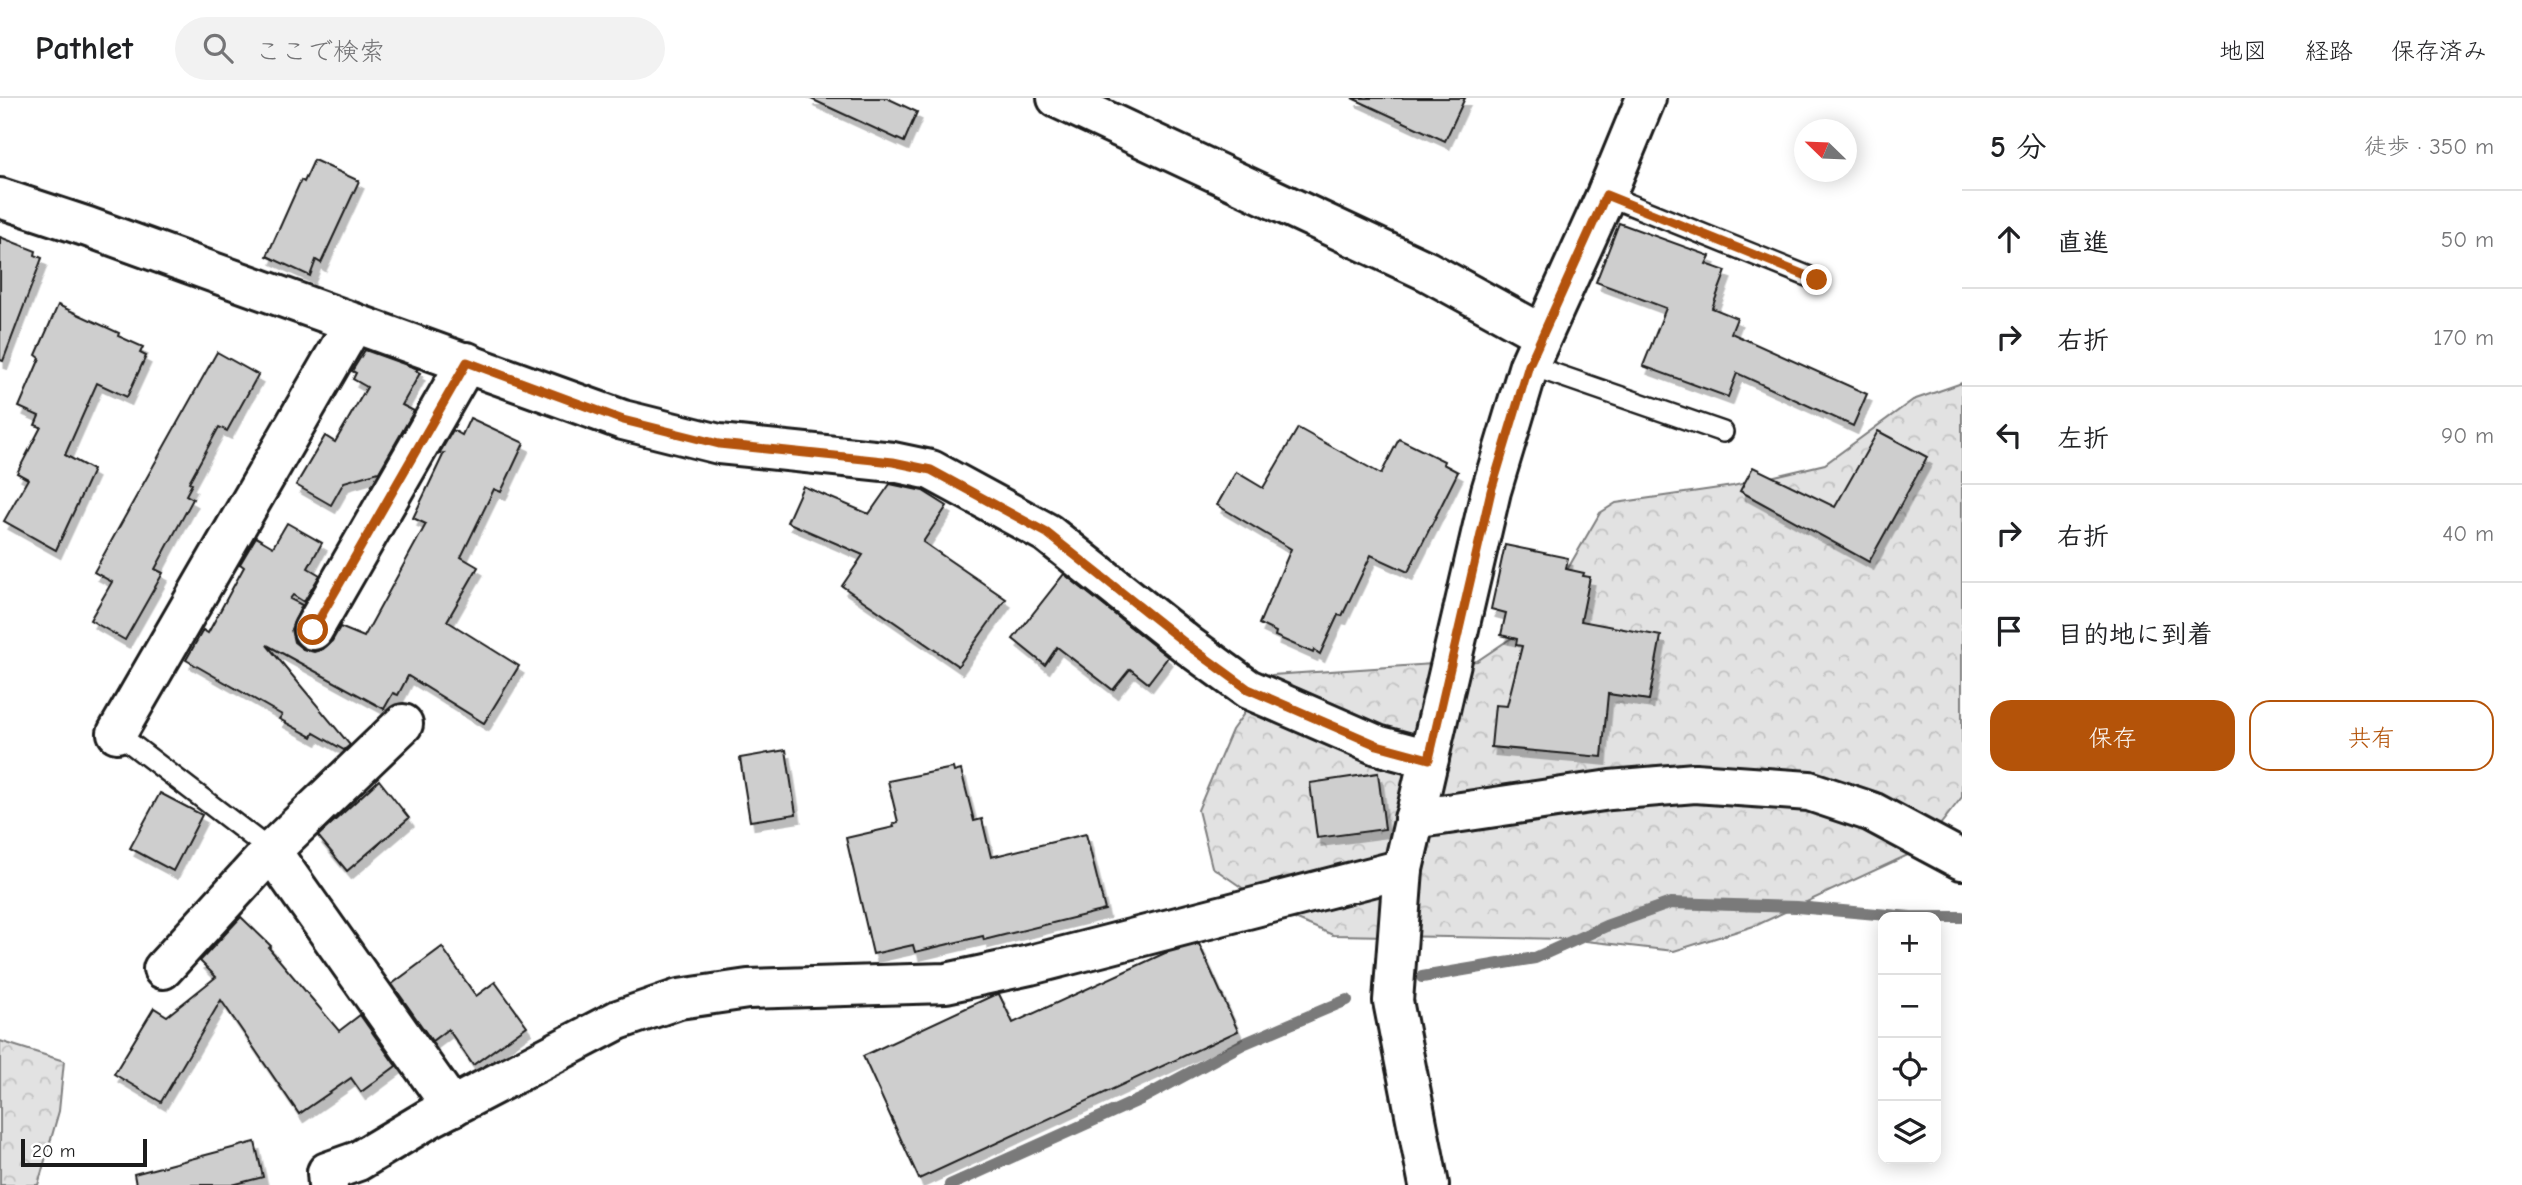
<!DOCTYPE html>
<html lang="ja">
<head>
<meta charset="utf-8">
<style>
  :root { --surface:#fff; --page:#f2f2f2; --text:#202124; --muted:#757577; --line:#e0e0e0; --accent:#b45309 }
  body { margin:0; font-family:"Comic Neue","Klee One",sans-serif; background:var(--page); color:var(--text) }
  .controls { position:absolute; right:21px; bottom:21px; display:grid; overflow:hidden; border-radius:14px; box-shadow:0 4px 18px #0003 }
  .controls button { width:63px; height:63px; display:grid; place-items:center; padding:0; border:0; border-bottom:2px solid var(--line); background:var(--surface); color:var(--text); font:35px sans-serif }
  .compass { position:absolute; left:1794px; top:21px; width:63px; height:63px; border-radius:50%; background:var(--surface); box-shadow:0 4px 18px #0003; rotate:293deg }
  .scale { position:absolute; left:21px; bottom:18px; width:126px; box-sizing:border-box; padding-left:7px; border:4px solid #1c1c1c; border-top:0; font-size:19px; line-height:24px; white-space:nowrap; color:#1c1c1c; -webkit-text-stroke:5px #fff; paint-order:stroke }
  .stop { position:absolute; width:21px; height:21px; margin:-16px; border:5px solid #b45309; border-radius:50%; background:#fff }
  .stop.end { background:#b45309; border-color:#fff; box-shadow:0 2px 7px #0008 }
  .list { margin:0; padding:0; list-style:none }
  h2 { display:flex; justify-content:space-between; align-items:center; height:91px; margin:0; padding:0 28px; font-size:30px }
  h2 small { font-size:23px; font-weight:400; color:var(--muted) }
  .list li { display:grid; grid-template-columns:46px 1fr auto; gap:21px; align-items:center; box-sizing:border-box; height:98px; padding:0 28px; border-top:2px solid var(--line) }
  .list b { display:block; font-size:26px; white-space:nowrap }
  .list em { font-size:23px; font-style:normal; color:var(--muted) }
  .actions { display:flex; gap:14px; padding:21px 28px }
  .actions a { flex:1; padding:16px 0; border:2px solid var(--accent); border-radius:21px; text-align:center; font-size:24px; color:var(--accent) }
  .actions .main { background:var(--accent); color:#fff }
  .icon { flex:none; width:38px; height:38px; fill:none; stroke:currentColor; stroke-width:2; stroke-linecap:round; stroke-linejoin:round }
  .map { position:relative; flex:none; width:1962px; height:1087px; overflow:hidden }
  header { display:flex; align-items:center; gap:42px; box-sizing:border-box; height:98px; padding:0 35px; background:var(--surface); border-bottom:2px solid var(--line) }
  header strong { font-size:33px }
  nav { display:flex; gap:38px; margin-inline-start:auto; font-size:24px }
  .search { width:490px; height:63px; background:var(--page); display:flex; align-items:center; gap:18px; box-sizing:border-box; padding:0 24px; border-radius:38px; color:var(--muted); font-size:26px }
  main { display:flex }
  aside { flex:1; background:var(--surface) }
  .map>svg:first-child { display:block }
  .forest { fill:url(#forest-crowns); stroke:#7f7f7f; stroke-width:2 }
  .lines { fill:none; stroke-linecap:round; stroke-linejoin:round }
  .stream { stroke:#7a7a7a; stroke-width:12 }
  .building { fill:#cecece; stroke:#1c1c1c; stroke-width:2; filter:url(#shadow) }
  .service-casing { stroke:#1c1c1c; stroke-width:24 }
  .minor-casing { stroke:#1c1c1c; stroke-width:44 }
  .service { stroke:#fff; stroke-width:19 }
  .minor { stroke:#fff; stroke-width:38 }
  .route { stroke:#b45309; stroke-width:9 }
</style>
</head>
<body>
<header>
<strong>Pathlet</strong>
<div class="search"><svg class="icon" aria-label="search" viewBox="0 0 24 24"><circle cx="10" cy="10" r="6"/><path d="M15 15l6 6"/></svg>ここで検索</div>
<nav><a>地図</a><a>経路</a><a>保存済み</a></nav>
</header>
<main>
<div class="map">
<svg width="1962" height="1087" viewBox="0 0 1962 1087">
  <defs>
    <pattern id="forest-crowns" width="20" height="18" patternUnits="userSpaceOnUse" patternTransform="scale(1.75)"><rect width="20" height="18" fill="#e2e2e2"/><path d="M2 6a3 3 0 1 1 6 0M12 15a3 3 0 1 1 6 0" fill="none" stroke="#c1c1c1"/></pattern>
    <filter id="shadow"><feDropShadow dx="4.5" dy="8" stdDeviation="0" flood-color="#0004"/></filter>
  </defs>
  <rect width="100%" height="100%" fill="#fff"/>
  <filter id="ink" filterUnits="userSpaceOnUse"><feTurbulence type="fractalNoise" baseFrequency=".0143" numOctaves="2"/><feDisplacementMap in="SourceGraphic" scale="14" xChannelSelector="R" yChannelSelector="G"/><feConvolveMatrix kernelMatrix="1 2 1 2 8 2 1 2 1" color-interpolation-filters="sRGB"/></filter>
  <g filter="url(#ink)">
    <!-- forest -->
    <g class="forest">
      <path d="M1962 285V699L1921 751 1757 827 1674 853 1568 841 1333 837 1276 813 1212 769 1198 712 1232 632 1272 577 1477 563 1538 522 1600 415 1616 405 1733 388 1825 366 1913 302Z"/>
      <path d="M0 943 64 963 59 1013 38 1087H0Z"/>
    </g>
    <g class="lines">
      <!-- stream -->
      <g class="stream">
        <path d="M1422 879 1535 860 1606 828 1671 805 1797 809 1911 819H1962"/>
        <path d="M950 1087 1141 1001 1243 946 1347 902"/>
      </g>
    </g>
    <!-- building -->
    <g class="building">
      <path d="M809 0H887L917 14 904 44Z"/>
      <path d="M1352 0H1465L1445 43Z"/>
      <path d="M314 62 359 83 321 165 316 162 310 178 267 158 301 82 304 84Z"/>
      <path d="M1619 125 1710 158 1706 166 1726 173 1712 210 1737 220 1731 235 1867 296 1853 328 1737 275 1728 299 1643 268 1666 210 1596 184Z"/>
      <path d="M0 139 36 153 35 157 42 160 3 263 0 262Z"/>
      <path d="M58 207 119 235 118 238 143 249 140 255 146 258 127 299 97 285 65 357 93 372 56 452 4 423 28 381 17 375 41 329 35 327 39 318 19 309 40 260 36 257Z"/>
      <path d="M365 252 418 271 416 273 420 275 402 307 414 313 379 374 344 384 331 407 296 387 325 338 335 344 367 289 353 281 356 275 352 273Z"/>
      <path d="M217 254 258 277 227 333 219 329 189 384 192 386 186 397 193 401 155 471 163 475 125 542 90 522 112 484 94 474Z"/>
      <path d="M470 320 524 345 501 394 494 391 461 459 478 469 447 523 519 568 484 625 408 578 398 597 393 595 384 611 267 547 350 647 344 652 314 635 312 639 279 621 282 617 186 562 203 532 208 535 244 469 240 466 256 439 273 449 287 425 322 445 308 470 320 477 304 504 293 497 290 501 302 507 291 531 294 544 303 551 314 554 323 551 332 543 340 529 364 539 426 426 413 420 444 355 439 356 453 332 462 337Z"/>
      <path d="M1298 330 1381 376 1399 341 1444 363 1443 366 1458 374 1408 474 1371 457 1342 518 1338 517 1320 556 1314 552 1313 555 1275 538 1276 534 1259 526 1291 451 1217 407 1236 374 1263 390Z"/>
      <path d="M1878 333 1927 359 1869 464 1740 393 1753 369 1835 409Z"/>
      <path d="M890 386 923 393 947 408 923 444 1006 501 958 568 842 488 863 457 787 424 803 388 869 416Z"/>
      <path d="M1505 447 1568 460 1566 471 1584 475 1583 478 1590 479 1581 523 1661 538 1649 602 1608 596 1602 659 1491 649 1495 607 1507 608 1522 548 1516 547 1517 541 1501 537 1506 515 1491 511Z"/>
      <path d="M1064 476 1168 559 1148 585 1130 571 1113 592 1057 549 1045 567 1013 541Z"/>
      <path d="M786 652 796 716 750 723 740 660Z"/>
      <path d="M953 670 954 674 961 672 974 723 982 721 991 759 1086 736 1105 812 984 842 983 838 915 854 913 847 873 856 846 740 894 729 893 726 898 724 888 683Z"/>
      <path d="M1378 675 1385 731 1317 740 1310 685Z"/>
      <path d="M379 682 409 720 347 773 318 738Z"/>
      <path d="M160 695 202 717 173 773 130 750Z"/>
      <path d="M241 819 271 848 269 850 339 933 360 917 396 968 361 994 351 980 299 1016 221 902 161 1004 114 976 154 910 167 918 216 879 200 863Z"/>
      <path d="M1199 846 1238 933 919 1081 863 958 994 897 999 896 1013 925 1165 855Z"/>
      <path d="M442 849 476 898 495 884 527 928 473 967 448 931 432 943 392 886Z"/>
      <path d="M255 1044 263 1079 232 1087H136L134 1076Z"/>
    </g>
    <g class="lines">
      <defs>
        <g id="service">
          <path d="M1606 97 1817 182"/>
          <path d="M1529 267 1723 334"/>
          <path d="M117 635 271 753"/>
        </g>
        <g id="minor">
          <path d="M1057 0 1427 173 1542 236"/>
          <path d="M0 100 88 129 623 322 719 346 893 364 931 372 1047 435 1189 548 1248 591 1377 647 1429 661"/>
          <path d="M313 532 467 264"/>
          <path d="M117 635 354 225"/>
          <path d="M1414 721 1610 692 1695 685 1809 693 1872 714 1962 762"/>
          <path d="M271 753 452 1009"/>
          <path d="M163 871 271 753 403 626"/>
          <path d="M328 1087 327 1074 358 1063 430 1020 618 922 679 901 748 891 946 885 1030 867 1403 771"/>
          <path d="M1429 1087 1393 903 1403 771 1491 393 1529 267 1606 97 1646 0"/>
        </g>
      </defs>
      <!-- service casing -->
      <use href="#service" class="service-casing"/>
      <!-- minor casing -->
      <use href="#minor" class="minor-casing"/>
      <!-- service -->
      <use href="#service" class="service"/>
      <!-- minor -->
      <use href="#minor" class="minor"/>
    </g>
  </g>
  <g class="lines" filter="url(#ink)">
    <!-- route -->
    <path class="route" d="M313 532 467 264 623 322 719 346 893 364 931 372 1047 435 1189 548 1248 591 1377 647 1429 661 1491 393 1529 267 1606 97 1817 182"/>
  </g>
</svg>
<div class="controls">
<button>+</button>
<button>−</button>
<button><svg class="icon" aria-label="locate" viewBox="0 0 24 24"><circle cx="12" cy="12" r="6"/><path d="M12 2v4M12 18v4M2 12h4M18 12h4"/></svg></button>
<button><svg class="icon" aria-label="layers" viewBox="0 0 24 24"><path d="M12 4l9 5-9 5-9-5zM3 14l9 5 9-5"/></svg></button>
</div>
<svg class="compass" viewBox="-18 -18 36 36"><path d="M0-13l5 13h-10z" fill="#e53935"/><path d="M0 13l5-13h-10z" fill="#757577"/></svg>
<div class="scale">20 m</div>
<div class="stop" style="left:313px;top:532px"></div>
<div class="stop end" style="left:1817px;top:182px"></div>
</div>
<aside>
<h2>5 分<small>徒歩 · 350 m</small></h2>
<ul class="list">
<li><svg class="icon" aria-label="ahead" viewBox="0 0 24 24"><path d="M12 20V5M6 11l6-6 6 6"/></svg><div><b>直進</b></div><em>50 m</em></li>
<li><svg class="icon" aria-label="right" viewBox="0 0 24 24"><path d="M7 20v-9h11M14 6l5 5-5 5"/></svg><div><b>右折</b></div><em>170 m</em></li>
<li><svg class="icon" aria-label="left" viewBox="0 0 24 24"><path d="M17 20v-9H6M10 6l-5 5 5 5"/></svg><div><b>左折</b></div><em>90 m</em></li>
<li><svg class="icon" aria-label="right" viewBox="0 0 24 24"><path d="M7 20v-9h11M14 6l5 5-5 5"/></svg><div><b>右折</b></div><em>40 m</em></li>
<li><svg class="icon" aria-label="arrive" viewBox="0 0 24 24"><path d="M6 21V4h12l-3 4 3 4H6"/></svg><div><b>目的地に到着</b></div></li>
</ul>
<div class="actions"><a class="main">保存</a><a>共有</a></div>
</aside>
</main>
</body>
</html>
